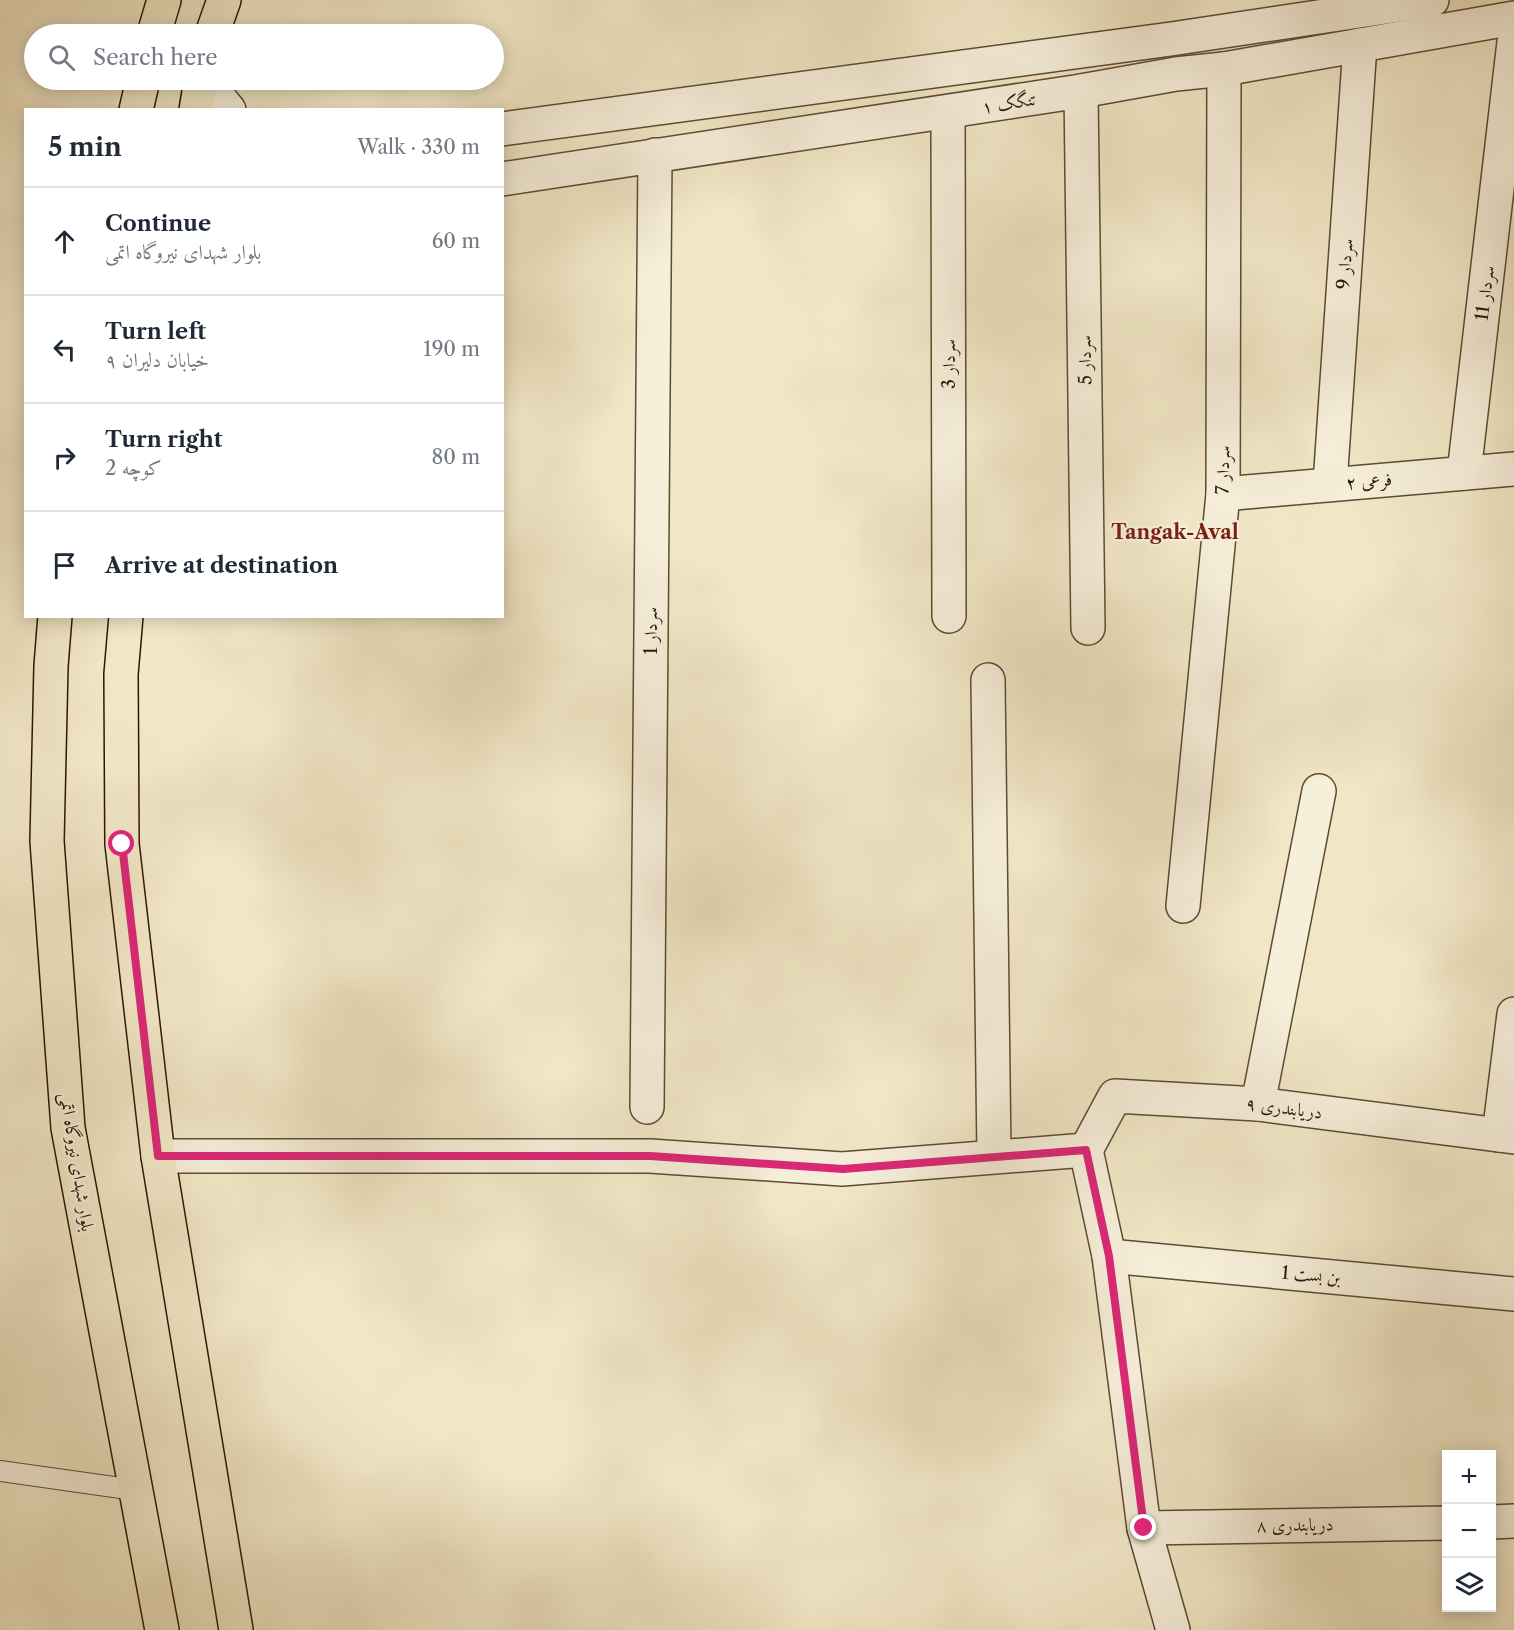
<!DOCTYPE html>
<html lang="en">
<head>
<meta charset="utf-8">
<style>
  :root { --surface:#fff; --page:#f6f6f7; --text:#1f2937; --muted:#747a83; --line:#e0e1e3 }
  body { margin:0; font-family:"Libre Caslon Text",Amiri,serif; background:var(--page); color:var(--text) }
  .controls { position:absolute; right:18px; bottom:18px; display:grid; overflow:hidden; border-radius:0px; box-shadow:0 3px 15px #0003 }
  .controls button { width:54px; height:54px; display:grid; place-items:center; padding:0; border:0; border-bottom:2px solid var(--line); background:var(--surface); color:var(--text); font:30px sans-serif }
  .stop { position:absolute; width:18px; height:18px; margin:-14px; border:4px solid #db2777; border-radius:50%; background:#fff }
  .stop.end { background:#db2777; border-color:#fff; box-shadow:0 2px 6px #0008 }
  .list { margin:0; padding:0; list-style:none }
  h2 { display:flex; justify-content:space-between; align-items:center; height:78px; margin:0; padding:0 24px; font-size:26px }
  h2 small { font-size:20px; font-weight:400; color:var(--muted) }
  .list li { display:grid; grid-template-columns:39px 1fr auto; gap:18px; align-items:center; box-sizing:border-box; height:108px; padding:0 24px; border-top:2px solid var(--line) }
  .list b { display:block; font-size:22px; white-space:nowrap }
  .list p { margin:0; font-size:20px; white-space:nowrap; color:var(--muted) }
  .list em { font-size:20px; font-style:normal; color:var(--muted) }
  .icon { flex:none; width:33px; height:33px; fill:none; stroke:currentColor; stroke-width:2; stroke-linecap:round; stroke-linejoin:round }
  .map { position:relative; flex:none; width:1514px; height:1630px; overflow:hidden }
  .search { position:absolute; background:var(--surface); box-shadow:0 3px 15px #0003; left:24px; top:24px; width:480px; height:66px; display:flex; align-items:center; gap:15px; box-sizing:border-box; padding:0 21px; border-radius:33px; color:var(--muted); font-size:22px }
  .panel { position:absolute; background:var(--surface); box-shadow:0 3px 15px #0003; left:24px; top:108px; width:480px; height:510px; border-radius:0px }
  .map>svg:first-child { display:block }
  .lines { fill:none; stroke-linecap:round; stroke-linejoin:round }
  .lane-casing { stroke:#5f4a32; stroke-width:22 }
  .street-casing { stroke:#5f4a32; stroke-width:36 }
  .primary-casing { stroke:#2e1601; stroke-width:36 }
  .lane { stroke:#f6efda; stroke-width:20 }
  .street { stroke:#f6efda; stroke-width:33 }
  .primary { stroke:#f1e7c6; stroke-width:33 }
  .route { stroke:#db2777; stroke-width:8 }
  .labels { text-anchor:middle; stroke-width:4.5; stroke-linejoin:round; paint-order:stroke }
  .street-label { font-size:18px; fill:#2e1601; stroke:#f6efda }
  .neighbourhood-label { font-size:20px; font-weight:bold; fill:#7a1f14; stroke:#f6efda }
</style>
</head>
<body>
<div class="map">
<svg width="1514" height="1630" viewBox="0 0 1514 1630">
  <rect width="100%" height="100%" fill="#f1e7c6"/>
  <filter id="stains"><feTurbulence type="fractalNoise" baseFrequency=".00333" numOctaves="4"/><feColorMatrix values="0 0 0 0 .2 0 0 0 0 .09 0 0 0 0 .02 0 0 0 .5 -.17"/></filter>
  <radialGradient id="worn" r=".72"><stop offset=".6" stop-color="#630" stop-opacity="0"/><stop offset="1" stop-color="#630" stop-opacity=".3"/></radialGradient>
  <g class="lines">
    <defs>
      <path id="lane" d="M0 1471 135 1490"/>
      <g id="street">
        <path d="M204 80 229 110"/>
        <path d="M1081 91 1088 628"/>
        <path d="M948 112 949 616"/>
        <path d="M502 129 1171 39 1432 0"/>
        <path d="M502 179 1081 91 1176 74 1224 69 1514 18"/>
        <path d="M1464 473 1514 42"/>
        <path d="M1330 484 1360 45"/>
        <path d="M1223 494 1514 469"/>
        <path d="M988 680 994 1156"/>
        <path d="M1183 906 1223 494 1224 69"/>
        <path d="M1258 1104 1319 791"/>
        <path d="M647 1107 655 155"/>
        <path d="M1499 1135 1514 1014"/>
        <path d="M1086 1150 1109 1256 1144 1528 1173 1630"/>
        <path d="M1086 1150 1115 1096 1258 1104 1514 1137"/>
        <path d="M158 1156H650L842 1169 1086 1150"/>
        <path d="M1109 1256 1514 1294"/>
        <path d="M1492 1522 1514 1521"/>
        <path d="M1144 1528 1446 1523"/>
      </g>
      <g id="primary">
        <path d="M154 34 164 0"/>
        <path d="M212 34 224 0"/>
        <path d="M136 110 143 80"/>
        <path d="M196 110 201 80"/>
        <path d="M55 616 51 666 47 841 68 1128 162 1630"/>
        <path d="M126 616 121 674 122 844 158 1156 236 1630"/>
      </g>
    </defs>
    <!-- lane casing -->
    <use href="#lane" class="lane-casing"/>
    <!-- street casing -->
    <use href="#street" class="street-casing"/>
    <!-- primary casing -->
    <use href="#primary" class="primary-casing"/>
    <!-- lane -->
    <use href="#lane" class="lane"/>
    <!-- street -->
    <use href="#street" class="street"/>
    <!-- primary -->
    <use href="#primary" class="primary"/>
  </g>
  <g class="lines">
    <!-- route -->
    <path class="route" d="M122 844 158 1156H650L843 1169 1086 1150 1109 1256 1144 1528"/>
  </g>
  <g class="labels">
    <!-- street labels -->
    <g class="street-label">
      <text transform="translate(1009 103) rotate(-9)" y="6">تنگک ۱</text>
      <text transform="translate(1345 264) rotate(-86)" y="6">سردار 9</text>
      <text transform="translate(1485 293) rotate(-83)" y="6">سردار 11</text>
      <text transform="translate(1085 360) rotate(-91)" y="6">سردار 5</text>
      <text transform="translate(949 364) rotate(-90)" y="6">سردار 3</text>
      <text transform="translate(1223 470) rotate(-89)" y="6">سردار 7</text>
      <text transform="translate(1369 481) rotate(-5)" y="6">فرعی ۲</text>
      <text transform="translate(651 631) rotate(-90)" y="6">سردار 1</text>
      <text transform="translate(1284 1108) rotate(7)" y="6">دریابندری ۹</text>
      <text transform="translate(77 1162) rotate(81)" y="6">بلوار شهدای نیروگاه اتمی</text>
      <text transform="translate(1311 1275) rotate(5)" y="6">بن بست 1</text>
      <text transform="translate(1295 1525) rotate(-1)" y="6">دریابندری ۸</text>
    </g>
    <!-- neighbourhood labels -->
    <g class="neighbourhood-label">
      <text x="1175" y="539">Tangak-Aval</text>
    </g>
  </g>
  <rect width="100%" height="100%" filter="url(#stains)"/>
  <rect width="100%" height="100%" fill="url(#worn)"/>
</svg>
<div class="controls">
<button>+</button>
<button>−</button>
<button><svg class="icon" aria-label="layers" viewBox="0 0 24 24"><path d="M12 4l9 5-9 5-9-5zM3 14l9 5 9-5"/></svg></button>
</div>
<div class="stop" style="left:122px;top:844px"></div>
<div class="stop end" style="left:1144px;top:1528px"></div>
<div class="search"><svg class="icon" aria-label="search" viewBox="0 0 24 24"><circle cx="10" cy="10" r="6"/><path d="M15 15l6 6"/></svg>Search here</div>
<section class="panel">
<h2>5 min<small>Walk · 330 m</small></h2>
<ul class="list">
<li><svg class="icon" aria-label="ahead" viewBox="0 0 24 24"><path d="M12 20V5M6 11l6-6 6 6"/></svg><div><b>Continue</b><p>بلوار شهدای نیروگاه اتمی</p></div><em>60 m</em></li>
<li><svg class="icon" aria-label="left" viewBox="0 0 24 24"><path d="M17 20v-9H6M10 6l-5 5 5 5"/></svg><div><b>Turn left</b><p>خیابان دلیران ۹</p></div><em>190 m</em></li>
<li><svg class="icon" aria-label="right" viewBox="0 0 24 24"><path d="M7 20v-9h11M14 6l5 5-5 5"/></svg><div><b>Turn right</b><p>کوچه 2</p></div><em>80 m</em></li>
<li><svg class="icon" aria-label="arrive" viewBox="0 0 24 24"><path d="M6 21V4h12l-3 4 3 4H6"/></svg><div><b>Arrive at destination</b></div></li>
</ul>
</section>
</div>
</body>
</html>
